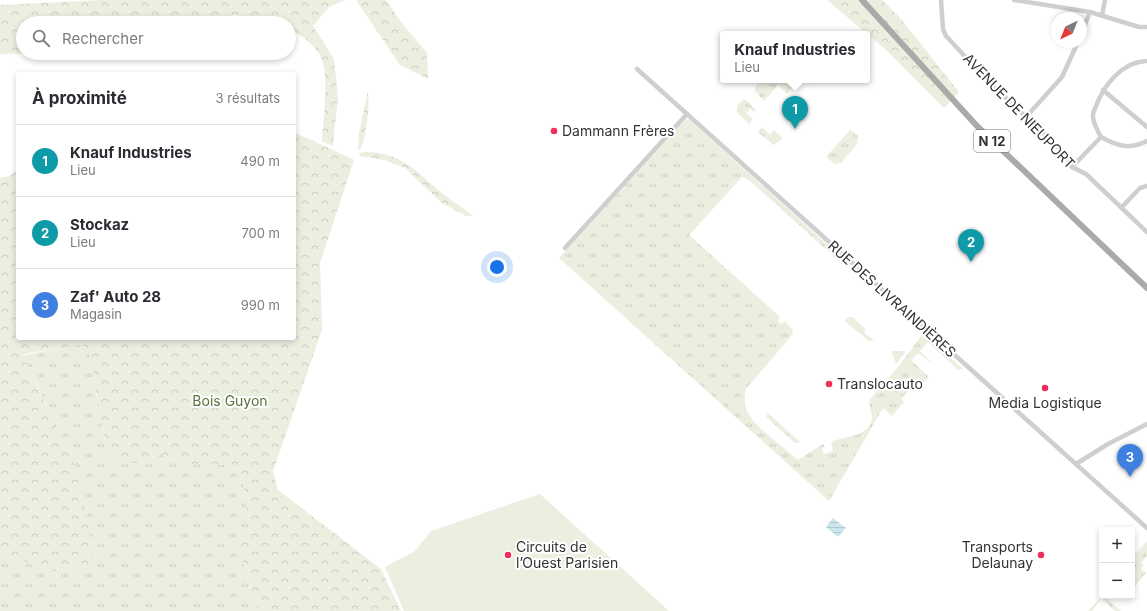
<!DOCTYPE html>
<html lang="fr">
<head>
<meta charset="utf-8">
<style>
  :root { --surface:#fff; --page:#f2f2f3; --text:#2b2b33; --muted:#7c7c81; --line:#e1e1e2; --accent:#ef2e59 }
  body { margin:0; font-family:Inter,sans-serif; background:var(--page); color:var(--text) }
  .controls { position:absolute; right:12px; bottom:12px; display:grid; overflow:hidden; border-radius:4px; box-shadow:0 2px 6px #0003 }
  .controls button { width:36px; height:36px; display:grid; place-items:center; padding:0; border:0; border-bottom:1px solid var(--line); background:var(--surface); color:var(--text); font:20px sans-serif }
  .compass { position:absolute; left:1051px; top:12px; width:36px; height:36px; border-radius:50%; background:var(--surface); box-shadow:0 2px 6px #0003; rotate:223deg }
  .you { position:absolute; left:497px; top:267px; width:14px; height:14px; margin:-10px; border:3px solid #fff; border-radius:50%; background:#1a73e8; box-shadow:0 0 0 6px #1a73e833 }
  .badge { display:grid; place-items:center; width:26px; height:26px; border-radius:50%; background:var(--accent); color:#fff; font-size:13px; font-weight:700 }
  .pin { position:absolute; translate:-50% -33px; filter:drop-shadow(0 1px 2px #0008) }
  .pin::after { content:''; position:absolute; top:21px; width:14px; height:12px; background:inherit; clip-path:polygon(0 0,100% 0,50% 100%) }
  .popup { position:absolute; left:720px; top:31px; width:150px; height:52px; box-sizing:border-box; display:grid; place-content:center; border-radius:4px; background:var(--surface); filter:drop-shadow(0 1px 3px #0005); font-size:13px; white-space:nowrap; color:var(--muted) }
  .popup b { font-size:15px; color:var(--text) }
  .popup::after { content:''; position:absolute; left:50%; top:100%; margin-left:-8px; border:8px solid transparent; border-top-color:var(--surface) }
  .list { margin:0; padding:0; list-style:none }
  h2 { display:flex; justify-content:space-between; align-items:center; height:52px; margin:0; padding:0 16px; font-size:17px }
  h2 small { font-size:13px; font-weight:400; color:var(--muted) }
  .list li { display:grid; grid-template-columns:26px 1fr auto; gap:12px; align-items:center; box-sizing:border-box; height:72px; padding:0 16px; border-top:1px solid var(--line) }
  .list b { display:block; font-size:15px; white-space:nowrap }
  .list p { margin:0; font-size:13px; white-space:nowrap; color:var(--muted) }
  .list em { font-size:13px; font-style:normal; color:var(--muted) }
  .icon { flex:none; width:22px; height:22px; fill:none; stroke:currentColor; stroke-width:2; stroke-linecap:round; stroke-linejoin:round }
  .map { position:relative; flex:none; width:1147px; height:611px; overflow:hidden }
  .search { position:absolute; background:var(--surface); box-shadow:0 2px 6px #0003; left:16px; top:16px; width:280px; height:44px; display:flex; align-items:center; gap:10px; box-sizing:border-box; padding:0 14px; border-radius:22px; color:var(--muted); font-size:15px }
  .panel { position:absolute; background:var(--surface); box-shadow:0 2px 6px #0003; left:16px; top:72px; width:280px; height:268px; border-radius:4px }
  .map>svg:first-child { display:block }
  .grass { fill:url(#grass-tufts) }
  .forest { fill:url(#forest-crowns) }
  .pitch { fill:#eaefe0 }
  .water { fill:url(#water-rules) }
  .lines { fill:none; stroke-linecap:round; stroke-linejoin:round }
  .minor { stroke:#cfcfcf; stroke-width:4.5 }
  .major { stroke:#aaa; stroke-width:6 }
  .poi-dot { fill:#ef2e59; stroke:#fff; stroke-width:1.5 }
  .labels { text-anchor:middle; stroke-width:4; stroke-linejoin:round; paint-order:stroke }
  .shield { fill:#fff; stroke:#707070; stroke-width:1 }
  .shield-label { font-size:13px; font-weight:bold; fill:#323232 }
  .street-label { font-size:14px; fill:#323232; stroke:#fff }
  .poi-label { font-size:14px; fill:#323232; stroke:#fff; text-anchor:start }
  .park-label { font-size:14px; fill:#5c713c; stroke:#fff }
</style>
</head>
<body>
<div class="map">
<svg width="1147" height="611" viewBox="0 0 1147 611">
  <defs>
    <pattern id="grass-tufts" width="24" height="20" patternUnits="userSpaceOnUse"><rect width="24" height="20" fill="#eaefe0"/><path d="M3 7l-1-3M5 7V3M7 7l1-3M15 17l-1-3M17 17v-4M19 17l1-3" fill="none" stroke="#c9cdc1"/></pattern>
    <pattern id="forest-crowns" width="20" height="18" patternUnits="userSpaceOnUse"><rect width="20" height="18" fill="#eaefe0"/><path d="M2 6a3 3 0 1 1 6 0M12 15a3 3 0 1 1 6 0" fill="none" stroke="#c9cdc1"/></pattern>
    <pattern id="water-rules" width="6" height="5" patternUnits="userSpaceOnUse"><rect width="6" height="5" fill="#cbe6ef"/><path d="M0 2.5h6" fill="none" stroke="#afc6cd"/></pattern>
  </defs>
  <rect width="100%" height="100%" fill="#fff"/>
  <!-- grass -->
  <g class="grass">
    <path d="M761 80H795L794 85 787 94 778 85 764 101 755 91 756 85Z"/>
    <path d="M743 100H746L756 110 754 112 750 109 746 113 753 119 749 124 737 112V106Z"/>
    <path d="M686 119 690 120 841 257 839 261 749 180 742 177 689 235 780 317 778 321 781 324 785 321 793 330 792 335 746 389C744 396 744 406 748 413 754 426 787 450 798 460L823 444 825 447 822 448 824 454 833 451 831 444 833 441C845 437 872 435 872 418 872 411 868 406 870 399L899 366 922 335 928 337 927 339 929 341 930 339 963 369 958 370 928 342 920 351 934 365 918 353 911 360 929 377 923 383 918 379 901 399 904 402 892 416 883 408 829 501 559 258Z"/>
    <path d="M762 127 770 135 774 130 783 138 774 145 759 133 758 131Z"/>
    <path d="M850 130 858 136 857 144 841 163 835 164 826 157Z"/>
    <path d="M848 317H853L866 330 864 332 874 341H869L846 322 845 320Z"/>
    <path d="M73 345H82L89 351 107 452C114 468 135 463 149 462L157 455 161 454 180 464 241 465 248 517 252 532 241 558 258 611H0V554L53 571 85 566 46 404 26 362 21 356Z"/>
    <path d="M891 351H905V352L896 364Z"/>
    <path d="M768 413 800 442 798 443H795L766 417Z"/>
    <path d="M1147 541V556L1141 563 1144 565 1141 569 1146 573 1132 589V557Z"/>
    <path d="M1102 596H1107L1106 598 1121 611H1115L1102 598 1092 611H1088Z"/>
  </g>
  <!-- forest -->
  <g class="forest">
    <path d="M102 0H345L329 7 313 26 334 59 338 98 333 146 322 141C323 121 329 79 322 60 317 46 303 35 289 30V23C284 23 278 24 273 23 248 20 238 7 213 23H23V53H54L0 54V5Z"/>
    <path d="M356 0H386L401 22 427 53 428 79 400 65Z"/>
    <path d="M827 0H882L901 19 959 92 944 108 885 49Z"/>
    <path d="M368 91C370 101 366 147 358 151L359 133Z"/>
    <path d="M294 132 354 160 320 263 322 330 273 471 278 490 381 569 401 611H258L241 558 243 543 252 532 248 517 241 465 180 464 161 454 157 455 150 462C135 463 114 468 107 452L89 352 82 345 28 353 21 356 26 362 78 473 84 499 93 559 91 562 85 566 53 571 0 554V178L9 176 18 169V338H294Z"/>
    <path d="M363 152C402 151 416 172 443 194 453 202 464 208 473 216H466L442 203 405 168 384 160 360 156 359 154Z"/>
  </g>
  <!-- pitch -->
  <path class="pitch" d="M540 494 669 611H404L385 567 415 551 431 531Z"/>
  <!-- water -->
  <path class="water" d="M833 518 846 528 838 537 826 527Z"/>
  <g class="lines">
    <!-- minor -->
    <g class="minor">
      <path d="M941 0 943 29 946 36 988 81 1063 152 1072 167 1086 174 1147 232"/>
      <path d="M1014 0 1090 12 1139 27H1147"/>
      <path d="M1102 15 1105 0"/>
      <path d="M1081 34 1090 12"/>
      <path d="M637 69 1147 528"/>
      <path d="M1103 90 1147 127"/>
      <path d="M1026 117 1062 77 1078 42"/>
      <path d="M1101 137C1117 146 1130 150 1147 141"/>
      <path d="M1072 167 1101 137C1097 130 1094 125 1093 117 1092 113 1095 109 1096 106 1104 85 1122 62 1146 61"/>
      <path d="M1122 207 1140 188 1147 186"/>
      <path d="M565 248 687 114"/>
      <path d="M1076 464 1108 444 1147 424"/>
    </g>
    <!-- major -->
    <path class="major" d="M862 0 977 126 1147 288"/>
  </g>
  <!-- markers -->
  <g class="poi-dot">
    <circle cx="554" cy="131" r="4"/>
    <circle cx="829" cy="384" r="4"/>
    <circle cx="1045" cy="388" r="4"/>
    <circle cx="508" cy="555" r="4"/>
    <circle cx="1041" cy="555" r="4"/>
  </g>
  <g class="labels">
    <!-- shield labels -->
    <rect class="shield" x="974" y="130" width="36" height="22" rx="3"/>
    <g class="shield-label">
      <text x="992" y="146">N 12</text>
    </g>
    <!-- street labels -->
    <g class="street-label">
      <text transform="translate(1019 111) rotate(46)" y="5">AVENUE DE NIEUPORT</text>
      <text transform="translate(892 299) rotate(42)" y="5">RUE DES LIVRAINDIÈRES</text>
    </g>
    <!-- poi labels -->
    <g class="poi-label">
      <text x="562" y="136">Dammann Frères</text>
      <text x="837" y="389">Translocauto</text>
      <text x="1045" y="408" text-anchor="middle">Media Logistique</text>
      <text x="516" y="552">Circuits de<tspan x="516" dy="16">l’Ouest Parisien</tspan></text>
      <text x="1033" y="552" text-anchor="end">Transports<tspan x="1033" dy="16">Delaunay</tspan></text>
    </g>
    <!-- park labels -->
    <g class="park-label">
      <text x="230" y="406">Bois Guyon</text>
    </g>
  </g>
</svg>
<div class="controls">
<button>+</button>
<button>−</button>
</div>
<svg class="compass" viewBox="-18 -18 36 36"><path d="M0-13l5 13h-10z" fill="#e53935"/><path d="M0 13l5-13h-10z" fill="#7c7c81"/></svg>
<div class="you"></div>
<div class="pin badge" style="left:795px;top:129px;background:#0f9aa8">1</div>
<div class="popup"><b>Knauf Industries</b>Lieu</div>
<div class="pin badge" style="left:971px;top:262px;background:#0f9aa8">2</div>
<div class="pin badge" style="left:1130px;top:477px;background:#3f7fe0">3</div>
<div class="search"><svg class="icon" aria-label="search" viewBox="0 0 24 24"><circle cx="10" cy="10" r="6"/><path d="M15 15l6 6"/></svg>Rechercher</div>
<section class="panel">
<h2>À proximité<small>3 résultats</small></h2>
<ul class="list">
<li><span class="badge" style="background:#0f9aa8">1</span><div><b>Knauf Industries</b><p>Lieu</p></div><em>490 m</em></li>
<li><span class="badge" style="background:#0f9aa8">2</span><div><b>Stockaz</b><p>Lieu</p></div><em>700 m</em></li>
<li><span class="badge" style="background:#3f7fe0">3</span><div><b>Zaf' Auto 28</b><p>Magasin</p></div><em>990 m</em></li>
</ul>
</section>
</div>
</body>
</html>
